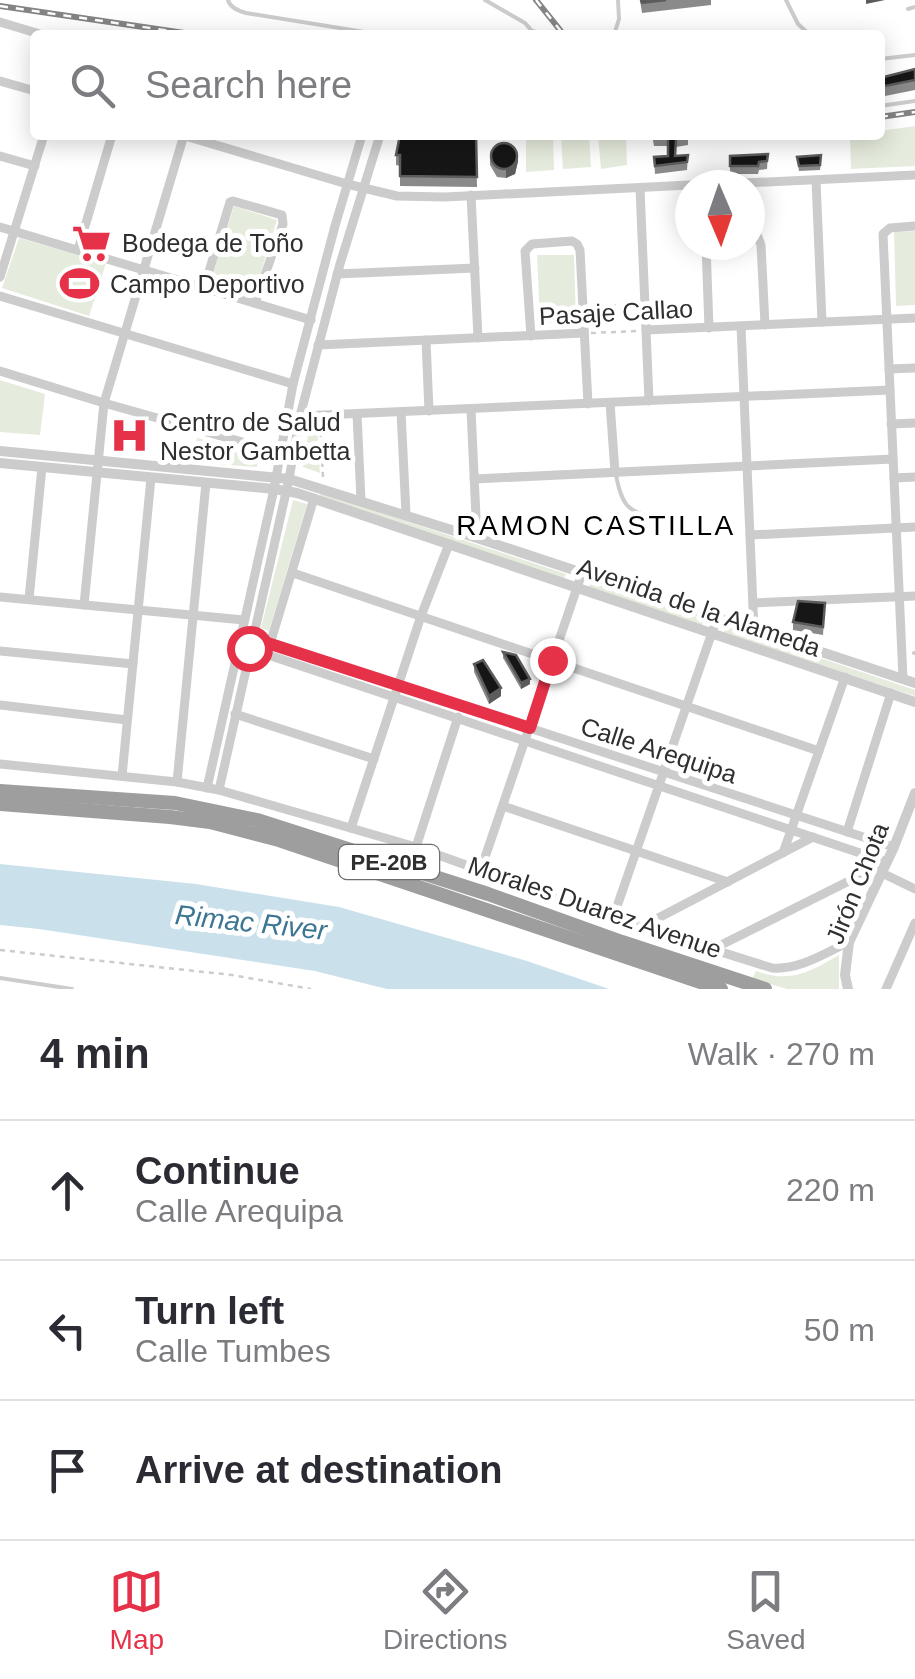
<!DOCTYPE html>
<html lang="en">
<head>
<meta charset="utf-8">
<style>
  :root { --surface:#fff; --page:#f7f7f7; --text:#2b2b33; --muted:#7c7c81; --line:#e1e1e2; --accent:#e63249 }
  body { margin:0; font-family:Arial,sans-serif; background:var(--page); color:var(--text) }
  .compass { position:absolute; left:675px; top:170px; width:90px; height:90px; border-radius:50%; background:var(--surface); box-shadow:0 5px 25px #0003; rotate:178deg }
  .stop { position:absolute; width:30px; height:30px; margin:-22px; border:8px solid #e63249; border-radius:50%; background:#fff }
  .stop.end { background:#e63249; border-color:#fff; box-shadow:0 2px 10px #0008 }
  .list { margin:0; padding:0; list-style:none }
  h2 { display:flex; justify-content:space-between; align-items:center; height:130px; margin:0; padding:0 40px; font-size:42px }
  h2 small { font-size:32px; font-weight:400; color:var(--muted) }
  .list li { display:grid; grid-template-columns:65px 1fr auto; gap:30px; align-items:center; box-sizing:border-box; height:140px; padding:0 40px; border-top:2px solid var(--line) }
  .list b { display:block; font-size:38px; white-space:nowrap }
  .list p { margin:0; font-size:32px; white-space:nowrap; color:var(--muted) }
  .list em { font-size:32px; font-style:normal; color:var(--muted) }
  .icon { flex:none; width:55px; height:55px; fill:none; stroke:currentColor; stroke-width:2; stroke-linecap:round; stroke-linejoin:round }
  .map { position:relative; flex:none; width:915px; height:989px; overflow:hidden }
  .search { position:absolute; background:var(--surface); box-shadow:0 5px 25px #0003; left:30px; right:30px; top:30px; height:110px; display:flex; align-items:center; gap:25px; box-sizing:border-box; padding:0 35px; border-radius:10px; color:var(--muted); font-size:38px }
  .sheet { height:550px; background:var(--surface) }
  nav { display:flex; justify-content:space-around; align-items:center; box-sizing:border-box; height:140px; border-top:2px solid var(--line); background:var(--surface); font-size:28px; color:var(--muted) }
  nav a { display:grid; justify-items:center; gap:5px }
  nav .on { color:var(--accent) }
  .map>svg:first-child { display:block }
  .green { fill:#e6ecdd }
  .water { fill:#cae1ec }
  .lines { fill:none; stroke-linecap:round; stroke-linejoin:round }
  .path { stroke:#ccc; stroke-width:2.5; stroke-dasharray:5 5; stroke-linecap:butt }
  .service { stroke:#ccc; stroke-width:4 }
  .minor { stroke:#ccc; stroke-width:9 }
  .tertiary { stroke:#ccc; stroke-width:10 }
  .trunk { stroke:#9e9e9e; stroke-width:14 }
  .rail-casing { stroke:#848484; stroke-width:6 }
  .rail { stroke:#fff; stroke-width:2.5; stroke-dasharray:8; stroke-linecap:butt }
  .wall { fill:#8a8a8a }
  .shaded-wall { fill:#5c5c5c }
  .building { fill:#161616; stroke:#5c5c5c; stroke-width:2.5 }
  .route { stroke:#e63249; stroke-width:12 }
  .labels { text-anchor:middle; stroke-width:10; stroke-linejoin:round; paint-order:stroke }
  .shield { fill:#fff; stroke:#6d6d6d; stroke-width:2.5 }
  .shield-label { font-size:22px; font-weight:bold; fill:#2f2f2f }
  .poi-label { font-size:25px; fill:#2f2f2f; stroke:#fff; text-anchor:start }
  .street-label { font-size:25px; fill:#2f2f2f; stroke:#fff }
  .neighbourhood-label { font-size:28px; letter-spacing:2.5px; fill:#000; stroke:#fff }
  .water-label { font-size:28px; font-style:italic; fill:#3d7692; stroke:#fff }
</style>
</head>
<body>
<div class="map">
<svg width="915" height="989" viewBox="0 0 915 989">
  <rect width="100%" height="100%" fill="#fff"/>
  <!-- green -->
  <g class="green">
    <path d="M915 126V166L851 169 850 135H880V131Z"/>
    <path d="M526 135H553L554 170 526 172Z"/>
    <path d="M561 135H589L591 167 563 169Z"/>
    <path d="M598 135H626L627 165 601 169Z"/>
    <path d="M234 206 277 220 254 294 211 281Z"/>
    <path d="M915 231V305L896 306 894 232Z"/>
    <path d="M19 238 106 263 89 316 2 288Z"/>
    <path d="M537 255H574L576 322 540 323Z"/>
    <path d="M0 380 45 394 40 435 0 432Z"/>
    <path d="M310 422 317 423 320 473 303 467Z"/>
    <path d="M197 438 260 451 257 467 191 462Z"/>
    <path d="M321 493 566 574 563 581 318 499Z"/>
    <path d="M293 500 307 504 269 631 261 628Z"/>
    <path d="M591 582 704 619 702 627 587 590Z"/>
    <path d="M726 626 915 690V696L723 635Z"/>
    <path d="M839 955V989H787L752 979 756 971C791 983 808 973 839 955Z"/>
  </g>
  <!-- water -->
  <path class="water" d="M0 864 196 884 339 907 527 961 609 989H387L315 971 39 929 0 925Z"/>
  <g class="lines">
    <!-- path -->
    <g class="path">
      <path d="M591 307 638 304"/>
      <path d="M591 333 638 331"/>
      <path d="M320 422 323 477"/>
      <path d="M0 950 232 975 311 989"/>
    </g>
    <!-- service -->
    <g class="service">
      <path d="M228 0C230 8 239 11 246 13L383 35"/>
      <path d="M485 0 525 23 532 31 531 35"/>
      <path d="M786 0 798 24 810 35"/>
      <path d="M908 9 915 7"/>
      <path d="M532 31 551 35"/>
      <path d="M614 35 619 19 618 0"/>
      <path d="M880 59 915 55"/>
      <path d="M880 106 915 101"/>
      <path d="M616 475C623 512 631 512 666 520"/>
      <path d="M914 653H915"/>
      <path d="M0 978 72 989"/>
    </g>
    <!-- minor -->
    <g class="minor">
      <path d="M0 22 43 35"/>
      <path d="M0 81 35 91"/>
      <path d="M182 135 347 184 397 196 445 197 690 185"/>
      <path d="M0 156 35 166"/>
      <path d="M816 180 822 322"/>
      <path d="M701 185 915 175"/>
      <path d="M640 188 649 401"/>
      <path d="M471 195 478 338"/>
      <path d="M0 227 311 320"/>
      <path d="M750 234 758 237 761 245 765 325"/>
      <path d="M706 245 709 328"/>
      <path d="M78 250 112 135"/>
      <path d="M337 274 475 268"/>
      <path d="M0 277 44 135"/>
      <path d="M204 288 230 202 233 201 282 215 283 224 255 303"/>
      <path d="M0 296 293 384"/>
      <path d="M741 326 754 630"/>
      <path d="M646 330 915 318"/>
      <path d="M531 336 525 251 532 244 572 241 577 244 580 250 588 404"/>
      <path d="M426 340 429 411"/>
      <path d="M318 345 584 333"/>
      <path d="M889 369 915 368"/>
      <path d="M0 371 104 403 285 454"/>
      <path d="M610 403 615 472"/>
      <path d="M471 410 477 538"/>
      <path d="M401 412 406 514"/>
      <path d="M357 414 361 500"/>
      <path d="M300 416 890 390"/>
      <path d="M891 424 915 423"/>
      <path d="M894 478 915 477"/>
      <path d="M474 479 893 459"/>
      <path d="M750 535 915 527"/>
      <path d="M293 573 819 751"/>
      <path d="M0 597 244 620"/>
      <path d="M29 599 42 467"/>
      <path d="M753 603 915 596"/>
      <path d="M84 605 104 403 184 135"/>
      <path d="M241 634 894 847"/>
      <path d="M270 644 314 498"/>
      <path d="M238 645 887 862"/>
      <path d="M0 651 133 664"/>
      <path d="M903 678 883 234 890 228 915 226"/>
      <path d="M0 705 127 720"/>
      <path d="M235 714 374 759"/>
      <path d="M0 764 177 782 219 790 416 847 613 918 772 968C800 970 825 953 849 942"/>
      <path d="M122 776 151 478"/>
      <path d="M177 782 206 483"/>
      <path d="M207 788 274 489 293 384 335 226 362 135"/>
      <path d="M219 790 289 479 300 416 340 264 380 135"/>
      <path d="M503 806 728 882"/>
      <path d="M351 828 421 616 449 544"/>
      <path d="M847 832 891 693"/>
      <path d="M416 847 458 717"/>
      <path d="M783 853 845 677"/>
      <path d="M481 869 582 573"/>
      <path d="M882 873 915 889"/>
      <path d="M613 918 717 618"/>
      <path d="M641 927 813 837"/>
      <path d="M713 949 887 862"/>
      <path d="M886 989 915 923"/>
    </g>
    <!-- tertiary -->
    <g class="tertiary">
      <path d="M0 451 289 479 477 538 915 683"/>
      <path d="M0 463 274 489 297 493 915 702"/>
      <path d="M848 989 845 975 849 942 894 847 915 793"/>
    </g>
    <!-- trunk -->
    <g class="trunk">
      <path d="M0 791 175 803 257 820 488 894 622 942 765 989"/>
      <path d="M0 804 170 817 210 822 279 840 721 989"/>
    </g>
    <defs>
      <g id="rail">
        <path d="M536 0 564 35"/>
        <path d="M0 6 198 35"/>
        <path d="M880 117 915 112"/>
      </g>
    </defs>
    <!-- rail casing -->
    <use href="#rail" class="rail-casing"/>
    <!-- rail -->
    <use href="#rail" class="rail"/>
  </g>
  <!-- wall -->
  <g class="wall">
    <path d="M640 0H711V5L642 13Z"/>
    <path d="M915 69V90L880 97V78Z"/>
    <path d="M394 135H476L477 187 400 186V166L396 165V155L399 136Z"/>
    <path d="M652 135H688V145L676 147V156L688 155 687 170 655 174 654 157 668 156V146H654Z"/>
    <path d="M768 154 767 169 759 170 758 174H730V156Z"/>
    <path d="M797 157 821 161 820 170 799 171Z"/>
    <path d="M490 158 518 161 515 174 506 178 497 177 490 165Z"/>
    <path d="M825 603 823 635 793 630V622Z"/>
    <path d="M503 652 530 684 521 689 503 658Z"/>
    <path d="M474 664 501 696 489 704 474 672Z"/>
  </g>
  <!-- shaded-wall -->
  <g class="shaded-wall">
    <path d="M866 0H885L866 4Z"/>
    <path d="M518 153V161L515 174 506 178V170Z"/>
    <path d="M530 679V684L521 689V683Z"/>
    <path d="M501 688V696L489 704V696Z"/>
  </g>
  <!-- building -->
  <g class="building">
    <path d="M641 0H666L642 3Z"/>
    <path d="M915 69V80L880 87V78Z"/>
    <path d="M400 135H476L477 177 400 176V155H396Z"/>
    <path d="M653 135H688V137L676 139 675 156 688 155 687 162 655 166 654 157 668 156V138H654Z"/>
    <circle cx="504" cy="156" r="13"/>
    <path d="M768 154 767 161 759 162 758 166H730V156Z"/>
    <path d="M821 155 820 165 799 166 797 157Z"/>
    <path d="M798 601 825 603 823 627 793 622Z"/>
    <path d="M503 652 516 655 530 679 521 683Z"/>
    <path d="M483 660 501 688 489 696 474 664Z"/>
  </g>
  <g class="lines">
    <!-- route -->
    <path class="route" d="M249 648 252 638 530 728 552 660"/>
  </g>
  <!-- icons -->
  <defs>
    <symbol id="supermarket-bare" viewBox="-9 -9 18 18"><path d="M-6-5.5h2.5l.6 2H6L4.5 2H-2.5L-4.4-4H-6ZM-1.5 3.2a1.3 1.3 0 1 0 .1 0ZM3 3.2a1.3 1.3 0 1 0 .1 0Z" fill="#e63249" stroke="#fff" stroke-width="2.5" paint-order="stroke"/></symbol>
    <symbol id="stadium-bare" viewBox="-9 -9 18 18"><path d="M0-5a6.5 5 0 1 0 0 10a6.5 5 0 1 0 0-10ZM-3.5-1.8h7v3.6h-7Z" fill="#e63249" stroke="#fff" stroke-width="2.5" paint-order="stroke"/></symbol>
    <symbol id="hospital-bare" viewBox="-9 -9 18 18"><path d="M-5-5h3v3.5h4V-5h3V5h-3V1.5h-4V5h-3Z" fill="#e63249" stroke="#fff" stroke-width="2.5" paint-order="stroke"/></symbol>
  </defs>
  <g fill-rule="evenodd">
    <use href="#supermarket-bare" x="64" y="216" width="55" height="55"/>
    <use href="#stadium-bare" x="52" y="256" width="55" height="55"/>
    <use href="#hospital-bare" x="102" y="408" width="55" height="55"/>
  </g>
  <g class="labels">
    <!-- shield labels -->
    <rect class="shield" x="339" y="845" width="100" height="34" rx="8"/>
    <g class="shield-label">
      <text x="389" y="870">PE-20B</text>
    </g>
    <!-- poi labels -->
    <g class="poi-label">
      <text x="122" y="252">Bodega de Toño</text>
      <text x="110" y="293">Campo Deportivo</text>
      <text x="160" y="431">Centro de Salud<tspan x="160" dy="29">Nestor Gambetta</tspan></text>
    </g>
    <!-- street labels -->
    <g class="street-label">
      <text transform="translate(616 312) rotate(-3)" y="9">Pasaje Callao</text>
      <text transform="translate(699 607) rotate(19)" y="9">Avenida de la Alameda</text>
      <text transform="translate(659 750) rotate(18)" y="9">Calle Arequipa</text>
      <text transform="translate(857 883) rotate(-68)" y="9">Jirón Chota</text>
      <text transform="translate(595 907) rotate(19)" y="9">Morales Duarez Avenue</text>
    </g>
    <!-- neighbourhood labels -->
    <g class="neighbourhood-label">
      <text x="596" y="535">RAMON CASTILLA</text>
    </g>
    <!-- water labels -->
    <g class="water-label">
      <text transform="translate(251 922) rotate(6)" y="10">Rimac River</text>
    </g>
  </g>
</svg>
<svg class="compass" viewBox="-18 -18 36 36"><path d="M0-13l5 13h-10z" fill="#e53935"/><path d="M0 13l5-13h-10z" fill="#7c7c81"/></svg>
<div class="stop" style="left:249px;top:648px"></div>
<div class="stop end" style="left:552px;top:660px"></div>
<div class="search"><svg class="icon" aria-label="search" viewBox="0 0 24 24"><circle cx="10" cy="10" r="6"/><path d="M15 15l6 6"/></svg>Search here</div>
</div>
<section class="sheet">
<h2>4 min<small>Walk · 270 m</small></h2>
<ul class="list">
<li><svg class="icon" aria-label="ahead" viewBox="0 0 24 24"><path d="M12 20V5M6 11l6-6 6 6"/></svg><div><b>Continue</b><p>Calle Arequipa</p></div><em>220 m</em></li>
<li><svg class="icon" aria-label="left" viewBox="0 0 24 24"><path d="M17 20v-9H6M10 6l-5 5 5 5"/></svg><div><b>Turn left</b><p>Calle Tumbes</p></div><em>50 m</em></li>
<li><svg class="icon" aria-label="arrive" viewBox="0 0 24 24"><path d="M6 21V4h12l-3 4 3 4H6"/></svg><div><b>Arrive at destination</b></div></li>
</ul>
</section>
<nav>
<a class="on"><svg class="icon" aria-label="map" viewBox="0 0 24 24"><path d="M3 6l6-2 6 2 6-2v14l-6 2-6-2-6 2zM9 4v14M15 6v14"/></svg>Map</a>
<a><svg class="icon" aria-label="directions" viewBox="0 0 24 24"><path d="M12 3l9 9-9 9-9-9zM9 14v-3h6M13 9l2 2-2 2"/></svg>Directions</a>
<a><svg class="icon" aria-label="saved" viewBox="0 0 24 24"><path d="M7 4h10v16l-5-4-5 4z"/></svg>Saved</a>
</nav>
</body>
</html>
